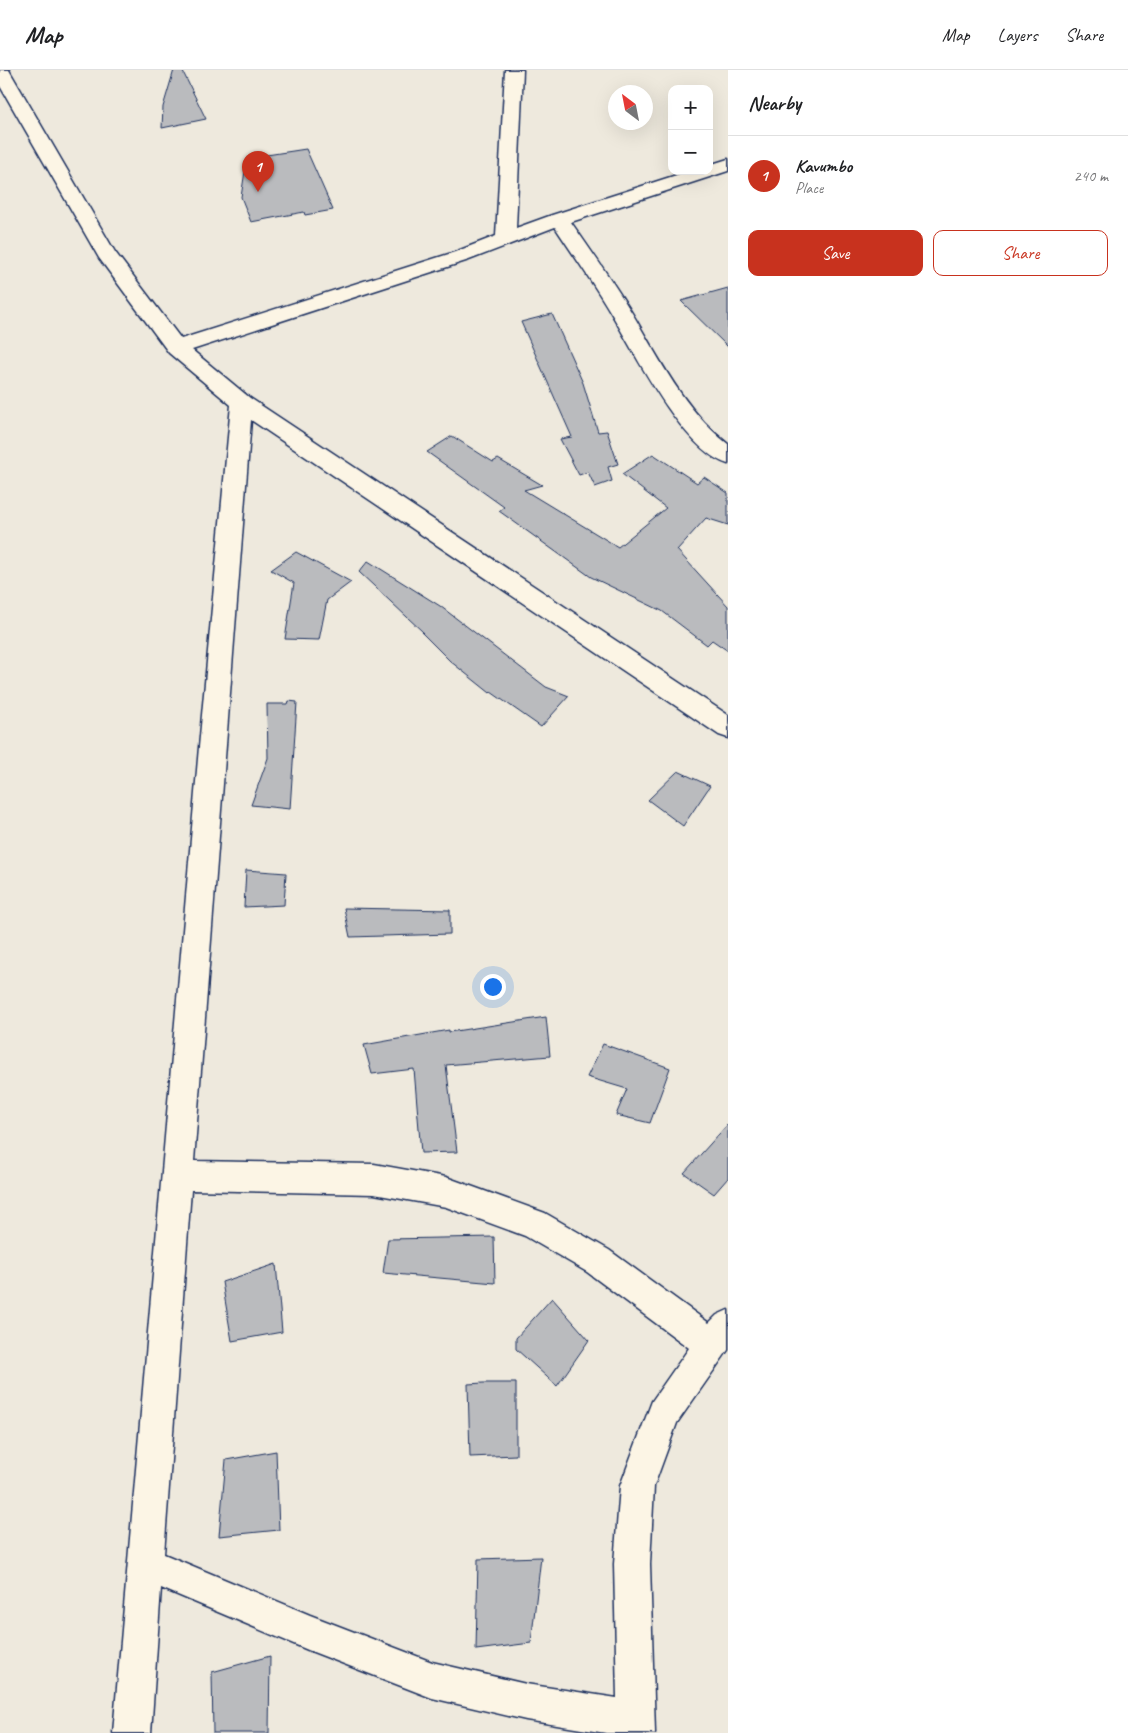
<!DOCTYPE html>
<html lang="en">
<head>
<meta charset="utf-8">
<style>
  :root { --surface:#fff; --page:#f2f2f2; --text:#202124; --muted:#757577; --line:#e0e0e0; --accent:#c8321e }
  body { margin:0; font-family:Caveat,sans-serif; background:var(--page); color:var(--text) }
  .controls { position:absolute; right:15px; top:15px; display:grid; overflow:hidden; border-radius:10px; box-shadow:0 5px 20px #0002 }
  .controls button { width:45px; height:45px; display:grid; place-items:center; padding:0; border:0; border-bottom:1px solid var(--line); background:var(--surface); color:var(--text); font:25px sans-serif }
  .compass { position:absolute; left:608px; top:15px; width:45px; height:45px; border-radius:50%; background:var(--surface); box-shadow:0 5px 20px #0002; rotate:328deg }
  .you { position:absolute; left:492px; top:916px; width:18px; height:18px; margin:-12px; border:4px solid #fff; border-radius:50%; background:#1a73e8; box-shadow:0 0 0 8px #1a73e833 }
  .badge { display:grid; place-items:center; width:32px; height:32px; border-radius:50%; background:var(--accent); color:#fff; font-size:16px; font-weight:700 }
  .pin { position:absolute; translate:-50% -41px; filter:drop-shadow(0 1px 2px #0008) }
  .pin::after { content:''; position:absolute; top:26px; width:18px; height:15px; background:inherit; clip-path:polygon(0 0,100% 0,50% 100%) }
  .list { margin:0; padding:0; list-style:none }
  h2 { display:flex; justify-content:space-between; align-items:center; height:65px; margin:0; padding:0 20px; font-size:21px }
  h2 small { font-size:16px; font-weight:400; color:var(--muted) }
  .list li { display:grid; grid-template-columns:32px 1fr auto; gap:15px; align-items:center; box-sizing:border-box; height:80px; padding:0 20px; border-top:1px solid var(--line) }
  .list b { display:block; font-size:19px; white-space:nowrap }
  .list p { margin:0; font-size:16px; white-space:nowrap; color:var(--muted) }
  .list em { font-size:16px; font-style:normal; color:var(--muted) }
  .actions { display:flex; gap:10px; padding:15px 20px }
  .actions a { flex:1; padding:11px 0; border:1px solid var(--accent); border-radius:10px; text-align:center; font-size:18px; color:var(--accent) }
  .actions .main { background:var(--accent); color:#fff }
  .map { position:relative; flex:none; width:728px; height:1663px; overflow:hidden }
  header { display:flex; align-items:center; gap:30px; box-sizing:border-box; height:70px; padding:0 25px; background:var(--surface); border-bottom:1px solid var(--line) }
  header strong { font-size:24px }
  nav { display:flex; gap:28px; margin-inline-start:auto; font-size:18px }
  main { display:flex }
  aside { flex:1; background:var(--surface) }
  .map>svg:first-child { display:block }
  .building { fill:#babbbe; stroke:#1b2f5e }
  .lines { fill:none; stroke-linecap:round; stroke-linejoin:round }
  .minor-casing { stroke:#1b2f5e; stroke-width:3 }
  .minor { fill:#fcf5e5; fill-rule:evenodd }
</style>
</head>
<body>
<header>
<strong>Map</strong>
<nav><a>Map</a><a>Layers</a><a>Share</a></nav>
</header>
<main>
<div class="map">
<svg width="728" height="1663" viewBox="0 0 728 1663">
  <rect width="100%" height="100%" fill="#eee9dd"/>
  <filter id="ink" filterUnits="userSpaceOnUse"><feTurbulence type="fractalNoise" baseFrequency=".02" numOctaves="2"/><feDisplacementMap in="SourceGraphic" scale="10" xChannelSelector="R" yChannelSelector="G"/><feConvolveMatrix kernelMatrix="1 2 1 2 8 2 1 2 1" color-interpolation-filters="sRGB"/></filter>
  <g filter="url(#ink)">
    <!-- building -->
    <g class="building">
      <path d="M174 0H182L206 49 162 58 163 37Z"/>
      <path d="M306 79 333 140 305 145 304 142 251 152 241 127 247 88Z"/>
      <path d="M728 218V277L681 231Z"/>
      <path d="M552 244 583 313 598 362 607 361 618 394 608 397 612 411 595 417 588 402 579 405 560 369 572 367 521 252Z"/>
      <path d="M452 366 493 392 498 389 542 415 524 420 618 477 666 438 622 404 653 384 697 413 704 407 728 423V455L706 448 677 480 728 536V581L712 570 707 575 662 541 591 507 499 441 504 437 427 382Z"/>
      <path d="M296 482 351 512 327 530 319 570 285 569 294 513 271 500Z"/>
      <path d="M368 491 440 536 546 617 569 626 541 657 491 622 490 623 450 591 422 563 423 562 359 502Z"/>
      <path d="M289 631 297 632 290 739 251 735 268 688 267 634H288Z"/>
      <path d="M678 701 710 716 683 756 648 730Z"/>
      <path d="M246 800 286 803 284 835 244 837Z"/>
      <path d="M344 838 450 840V864L350 867Z"/>
      <path d="M546 947 550 986 446 995 457 1082 421 1083 414 999 372 1004 364 975 449 960V962Z"/>
      <path d="M603 974 670 998 650 1053 616 1045 627 1019 587 1007Z"/>
      <path d="M728 1054V1108L714 1124 684 1103Z"/>
      <path d="M494 1167 495 1213 383 1203 388 1169Z"/>
      <path d="M276 1194 282 1262 232 1271 222 1212Z"/>
      <path d="M552 1228 589 1270 557 1316 516 1279V1268Z"/>
      <path d="M483 1313H516V1385L470 1387 468 1314Z"/>
      <path d="M276 1381 279 1460 219 1466 226 1390Z"/>
      <path d="M541 1487 531 1573 476 1580 478 1489Z"/>
      <path d="M270 1586 269 1663H213L212 1602Z"/>
    </g>
    <g class="lines">
      <defs>
        <path id="minor" d="M0 0H9L115 182 181 269 455 182 496 166 505 0H523L516 158 552 145 689 101H709V95L728 89V101L571 152C592 182 613 212 632 243 660 290 684 340 728 374V394C683 381 635 283 611 243 594 214 574 186 555 157L469 190 192 280 250 328 728 645V668L719 665 251 350 194 1091 374 1094 446 1107 545 1143 609 1180 709 1253 717 1245 728 1240V1280L677 1353 654 1416 650 1494 655 1663H606L526 1650 432 1628 308 1580 161 1518 151 1663H113L199 677 231 335 169 283 99 188 0 16ZM191 1120 374 1124 446 1137 525 1166 587 1202 689 1278 652 1331 620 1416 614 1494 617 1628 526 1614 432 1592 310 1545 164 1484Z"/>
      </defs>
      <!-- minor casing -->
      <use href="#minor" class="minor-casing"/>
      <!-- minor -->
      <use href="#minor" class="minor"/>
    </g>
  </g>
</svg>
<div class="controls">
<button>+</button>
<button>−</button>
</div>
<svg class="compass" viewBox="-18 -18 36 36"><path d="M0-13l5 13h-10z" fill="#e53935"/><path d="M0 13l5-13h-10z" fill="#757577"/></svg>
<div class="you"></div>
<div class="pin badge" style="left:258px;top:122px">1</div>
</div>
<aside>
<h2>Nearby<small></small></h2>
<ul class="list">
<li><span class="badge">1</span><div><b>Kavumbo</b><p>Place</p></div><em>240 m</em></li>
</ul>
<div class="actions"><a class="main">Save</a><a>Share</a></div>
</aside>
</main>
</body>
</html>
